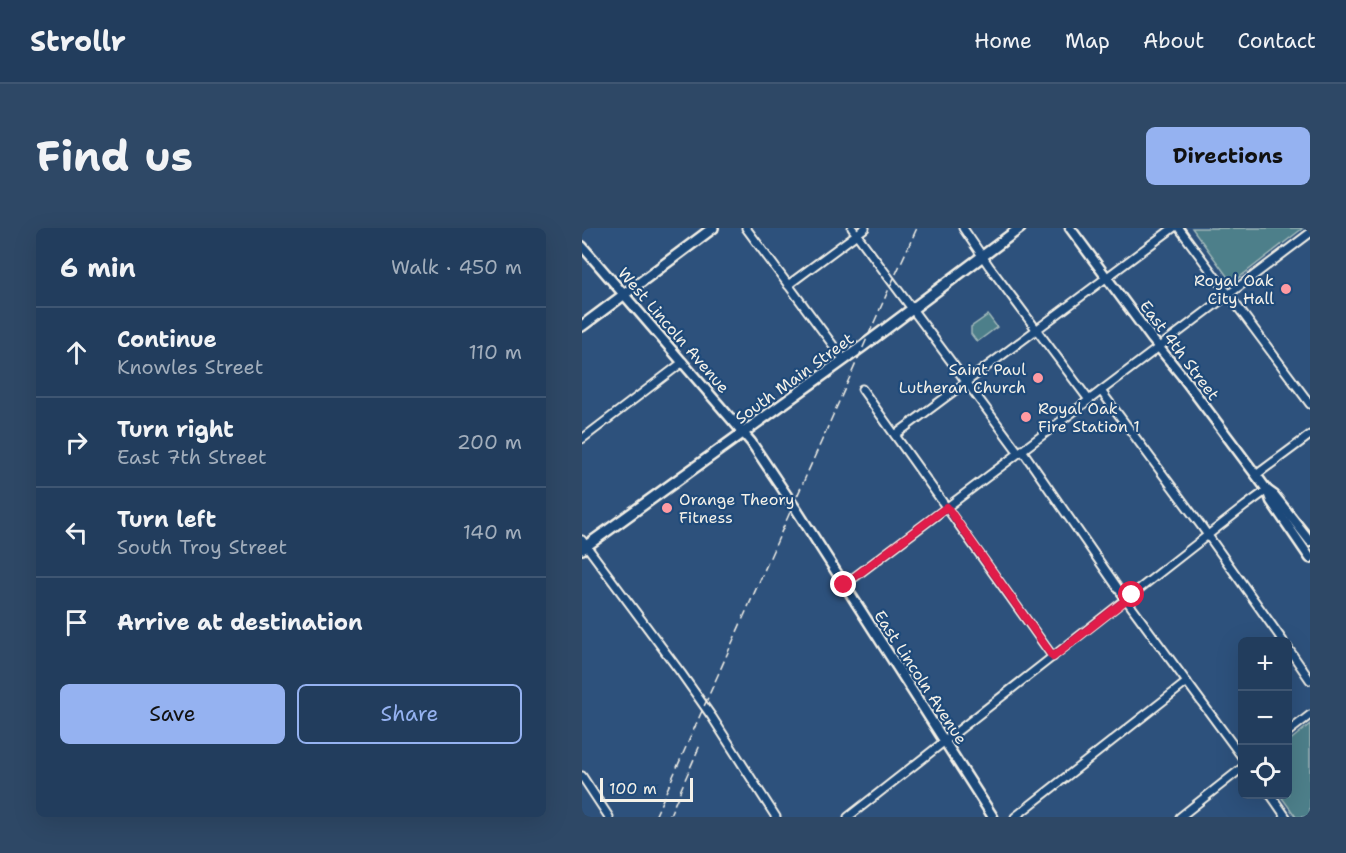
<!DOCTYPE html>
<html lang="en">
<head>
<meta charset="utf-8">
<style>
  :root { --surface:#223d5d; --page:#2e4866; --text:#f1f3f6; --muted:#a2aebc; --line:#3f5672; --accent:#95b2f1 }
  body { margin:0; font-family:"Shantell Sans",sans-serif; background:var(--page); color:var(--text) }
  .controls { position:absolute; right:18px; bottom:18px; display:grid; overflow:hidden; border-radius:9px; box-shadow:0 6px 24px #0002 }
  .controls button { width:54px; height:54px; display:grid; place-items:center; padding:0; border:0; border-bottom:2px solid var(--line); background:var(--surface); color:var(--text); font:30px sans-serif }
  .scale { position:absolute; left:18px; bottom:15px; width:93px; box-sizing:border-box; padding-left:6px; border:3px solid #f4f1e8; border-top:0; font-size:16px; line-height:21px; white-space:nowrap; color:#f4f1e8; -webkit-text-stroke:4px #1f4a7a; paint-order:stroke }
  .stop { position:absolute; width:18px; height:18px; margin:-14px; border:4px solid #e11d48; border-radius:50%; background:#fff }
  .stop.end { background:#e11d48; border-color:#fff; box-shadow:0 2px 6px #0008 }
  .list { margin:0; padding:0; list-style:none }
  h2 { display:flex; justify-content:space-between; align-items:center; height:78px; margin:0; padding:0 24px; font-size:26px }
  h2 small { font-size:20px; font-weight:400; color:var(--muted) }
  .list li { display:grid; grid-template-columns:39px 1fr auto; gap:18px; align-items:center; box-sizing:border-box; height:90px; padding:0 24px; border-top:2px solid var(--line) }
  .list b { display:block; font-size:22px; white-space:nowrap }
  .list p { margin:0; font-size:20px; white-space:nowrap; color:var(--muted) }
  .list em { font-size:20px; font-style:normal; color:var(--muted) }
  .actions { display:flex; gap:12px; padding:18px 24px }
  .actions a { flex:1; padding:14px 0; border:2px solid var(--accent); border-radius:9px; text-align:center; font-size:21px; color:var(--accent) }
  .actions .main { background:var(--accent); color:#111 }
  .icon { flex:none; width:33px; height:33px; fill:none; stroke:currentColor; stroke-width:2; stroke-linecap:round; stroke-linejoin:round }
  .map { position:relative; flex:none; width:728px; height:589px; overflow:hidden; border-radius:9px }
  header { display:flex; align-items:center; gap:36px; box-sizing:border-box; height:84px; padding:0 30px; background:var(--surface); border-bottom:2px solid var(--line) }
  header strong { font-size:28px }
  nav { display:flex; gap:33px; margin-inline-start:auto; font-size:21px }
  .intro { display:flex; align-items:center; justify-content:space-between; box-sizing:border-box; height:144px; padding:0 36px }
  h1 { margin:0; font-size:42px }
  .button { padding:15px 27px; border-radius:9px; background:var(--accent); color:#111; font-size:21px; font-weight:700 }
  main { display:flex; gap:36px; padding:0 36px }
  aside { flex:1; background:var(--surface); border-radius:9px; box-shadow:0 6px 24px #0002 }
  .map>svg:first-child { display:block }
  .green { fill:#4e7f8a; stroke:#a1b8b9; stroke-width:1.5 }
  .lines { fill:none; stroke-linecap:round; stroke-linejoin:round }
  .minor-casing { stroke:#f4f1e8; stroke-width:11 }
  .tertiary-casing { stroke:#f4f1e8; stroke-width:13 }
  .secondary-casing { stroke:#f4f1e8; stroke-width:14 }
  .minor { stroke:#1f4a7a; stroke-width:7 }
  .tertiary { stroke:#1f4a7a; stroke-width:8 }
  .secondary { stroke:#1f4a7a; stroke-width:9 }
  .rail { stroke:#f4f1e8; stroke-width:1.5; stroke-dasharray:9 4.5; stroke-linecap:butt }
  .route { stroke:#e11d48; stroke-width:8 }
  .poi-dot { fill:#ff9aa2; stroke:#1f4a7a; stroke-width:2 }
  .labels { text-anchor:middle; stroke-width:4.5; stroke-linejoin:round; paint-order:stroke }
  .poi-label { font-size:16px; fill:#f4f1e8; stroke:#1f4a7a; text-anchor:end }
  .street-label { font-size:16px; fill:#f4f1e8; stroke:#1f4a7a }
</style>
</head>
<body>
<header>
<strong>Strollr</strong>
<nav><a>Home</a><a>Map</a><a>About</a><a>Contact</a></nav>
</header>
<div class="intro"><h1>Find us</h1><a class="button">Directions</a></div>
<main>
<aside>
<h2>6 min<small>Walk · 450 m</small></h2>
<ul class="list">
<li><svg class="icon" aria-label="ahead" viewBox="0 0 24 24"><path d="M12 20V5M6 11l6-6 6 6"/></svg><div><b>Continue</b><p>Knowles Street</p></div><em>110 m</em></li>
<li><svg class="icon" aria-label="right" viewBox="0 0 24 24"><path d="M7 20v-9h11M14 6l5 5-5 5"/></svg><div><b>Turn right</b><p>East 7th Street</p></div><em>200 m</em></li>
<li><svg class="icon" aria-label="left" viewBox="0 0 24 24"><path d="M17 20v-9H6M10 6l-5 5 5 5"/></svg><div><b>Turn left</b><p>South Troy Street</p></div><em>140 m</em></li>
<li><svg class="icon" aria-label="arrive" viewBox="0 0 24 24"><path d="M6 21V4h12l-3 4 3 4H6"/></svg><div><b>Arrive at destination</b></div></li>
</ul>
<div class="actions"><a class="main">Save</a><a>Share</a></div>
</aside>
<div class="map">
<svg width="728" height="589" viewBox="0 0 728 589">
  <rect width="100%" height="100%" fill="#2d517c"/>
  <filter id="ink" filterUnits="userSpaceOnUse"><feTurbulence type="fractalNoise" baseFrequency=".0167" numOctaves="2"/><feDisplacementMap in="SourceGraphic" scale="12" xChannelSelector="R" yChannelSelector="G"/><feConvolveMatrix kernelMatrix="1 2 1 2 8 2 1 2 1" color-interpolation-filters="sRGB"/></filter>
  <g filter="url(#ink)">
    <!-- green -->
    <g class="green">
      <path d="M610 0H721L650 55Z"/>
      <path d="M406 87 415 99 395 114 389 106V99Z"/>
      <path d="M728 496V589H714L698 567 706 566V514Z"/>
    </g>
    <g class="lines">
      <defs>
        <g id="minor">
          <path d="M164 0 262 132"/>
          <path d="M270 0 437 225"/>
          <path d="M381 0 407 38 507 172"/>
          <path d="M597 0 728 176"/>
          <path d="M206 57 283 0"/>
          <path d="M280 161 471 429"/>
          <path d="M519 163 620 299 701 413"/>
          <path d="M313 207 591 0"/>
          <path d="M0 211 101 134"/>
          <path d="M440 222 540 366 660 529"/>
          <path d="M674 247 728 207"/>
          <path d="M0 312 99 445 130 489 194 589"/>
          <path d="M262 357 728 5"/>
          <path d="M706 420 728 452"/>
          <path d="M706 504 728 487"/>
          <path d="M0 548 27 589"/>
          <path d="M688 566 704 589"/>
          <path d="M266 589 663 278 685 262"/>
          <path d="M433 589 605 454"/>
          <path d="M598 589 660 540"/>
        </g>
        <g id="tertiary">
          <path d="M488 0 570 111 600 148 674 247 685 262 689 273 728 330"/>
          <path d="M0 18 169 214 214 281 411 589"/>
          <path d="M685 262 692 267 728 313"/>
        </g>
        <g id="secondary">
          <path d="M0 98 131 0"/>
          <path d="M0 321 281 118 438 0"/>
        </g>
      </defs>
      <!-- minor casing -->
      <use href="#minor" class="minor-casing"/>
      <!-- tertiary casing -->
      <use href="#tertiary" class="tertiary-casing"/>
      <!-- secondary casing -->
      <use href="#secondary" class="secondary-casing"/>
      <!-- minor -->
      <use href="#minor" class="minor"/>
      <!-- tertiary -->
      <use href="#tertiary" class="tertiary"/>
      <!-- secondary -->
      <use href="#secondary" class="secondary"/>
      <!-- rail -->
      <g class="rail">
        <path d="M73 589 306 63 335 0"/>
        <path d="M87 589 118 517"/>
      </g>
    </g>
  </g>
  <g class="lines" filter="url(#ink)">
    <!-- route -->
    <path class="route" d="M262 357 365 279 471 429 550 367"/>
  </g>
  <!-- markers -->
  <g class="poi-dot">
    <circle cx="704" cy="61" r="6"/>
    <circle cx="456" cy="150" r="6"/>
    <circle cx="444" cy="189" r="6"/>
    <circle cx="85" cy="280" r="6"/>
  </g>
  <g class="labels">
    <!-- poi labels -->
    <g class="poi-label">
      <text x="692" y="58">Royal Oak<tspan x="692" dy="18">City Hall</tspan></text>
      <text x="444" y="147">Saint Paul<tspan x="444" dy="18">Lutheran Church</tspan></text>
      <text x="456" y="186" text-anchor="start">Royal Oak<tspan x="456" dy="18">Fire Station 1</tspan></text>
      <text x="97" y="277" text-anchor="start">Orange Theory<tspan x="97" dy="18">Fitness</tspan></text>
    </g>
    <!-- street labels -->
    <g class="street-label">
      <text transform="translate(92 102) rotate(49)" y="6">West Lincoln Avenue</text>
      <text transform="translate(598 122) rotate(53)" y="6">East 4th Street</text>
      <text transform="translate(212 150) rotate(-36)" y="6">South Main Street</text>
      <text transform="translate(339 449) rotate(57)" y="6">East Lincoln Avenue</text>
    </g>
  </g>
</svg>
<div class="controls">
<button>+</button>
<button>−</button>
<button><svg class="icon" aria-label="locate" viewBox="0 0 24 24"><circle cx="12" cy="12" r="6"/><path d="M12 2v4M12 18v4M2 12h4M18 12h4"/></svg></button>
</div>
<div class="scale">100 m</div>
<div class="stop" style="left:550px;top:367px"></div>
<div class="stop end" style="left:262px;top:357px"></div>
</div>
</main>
</body>
</html>
